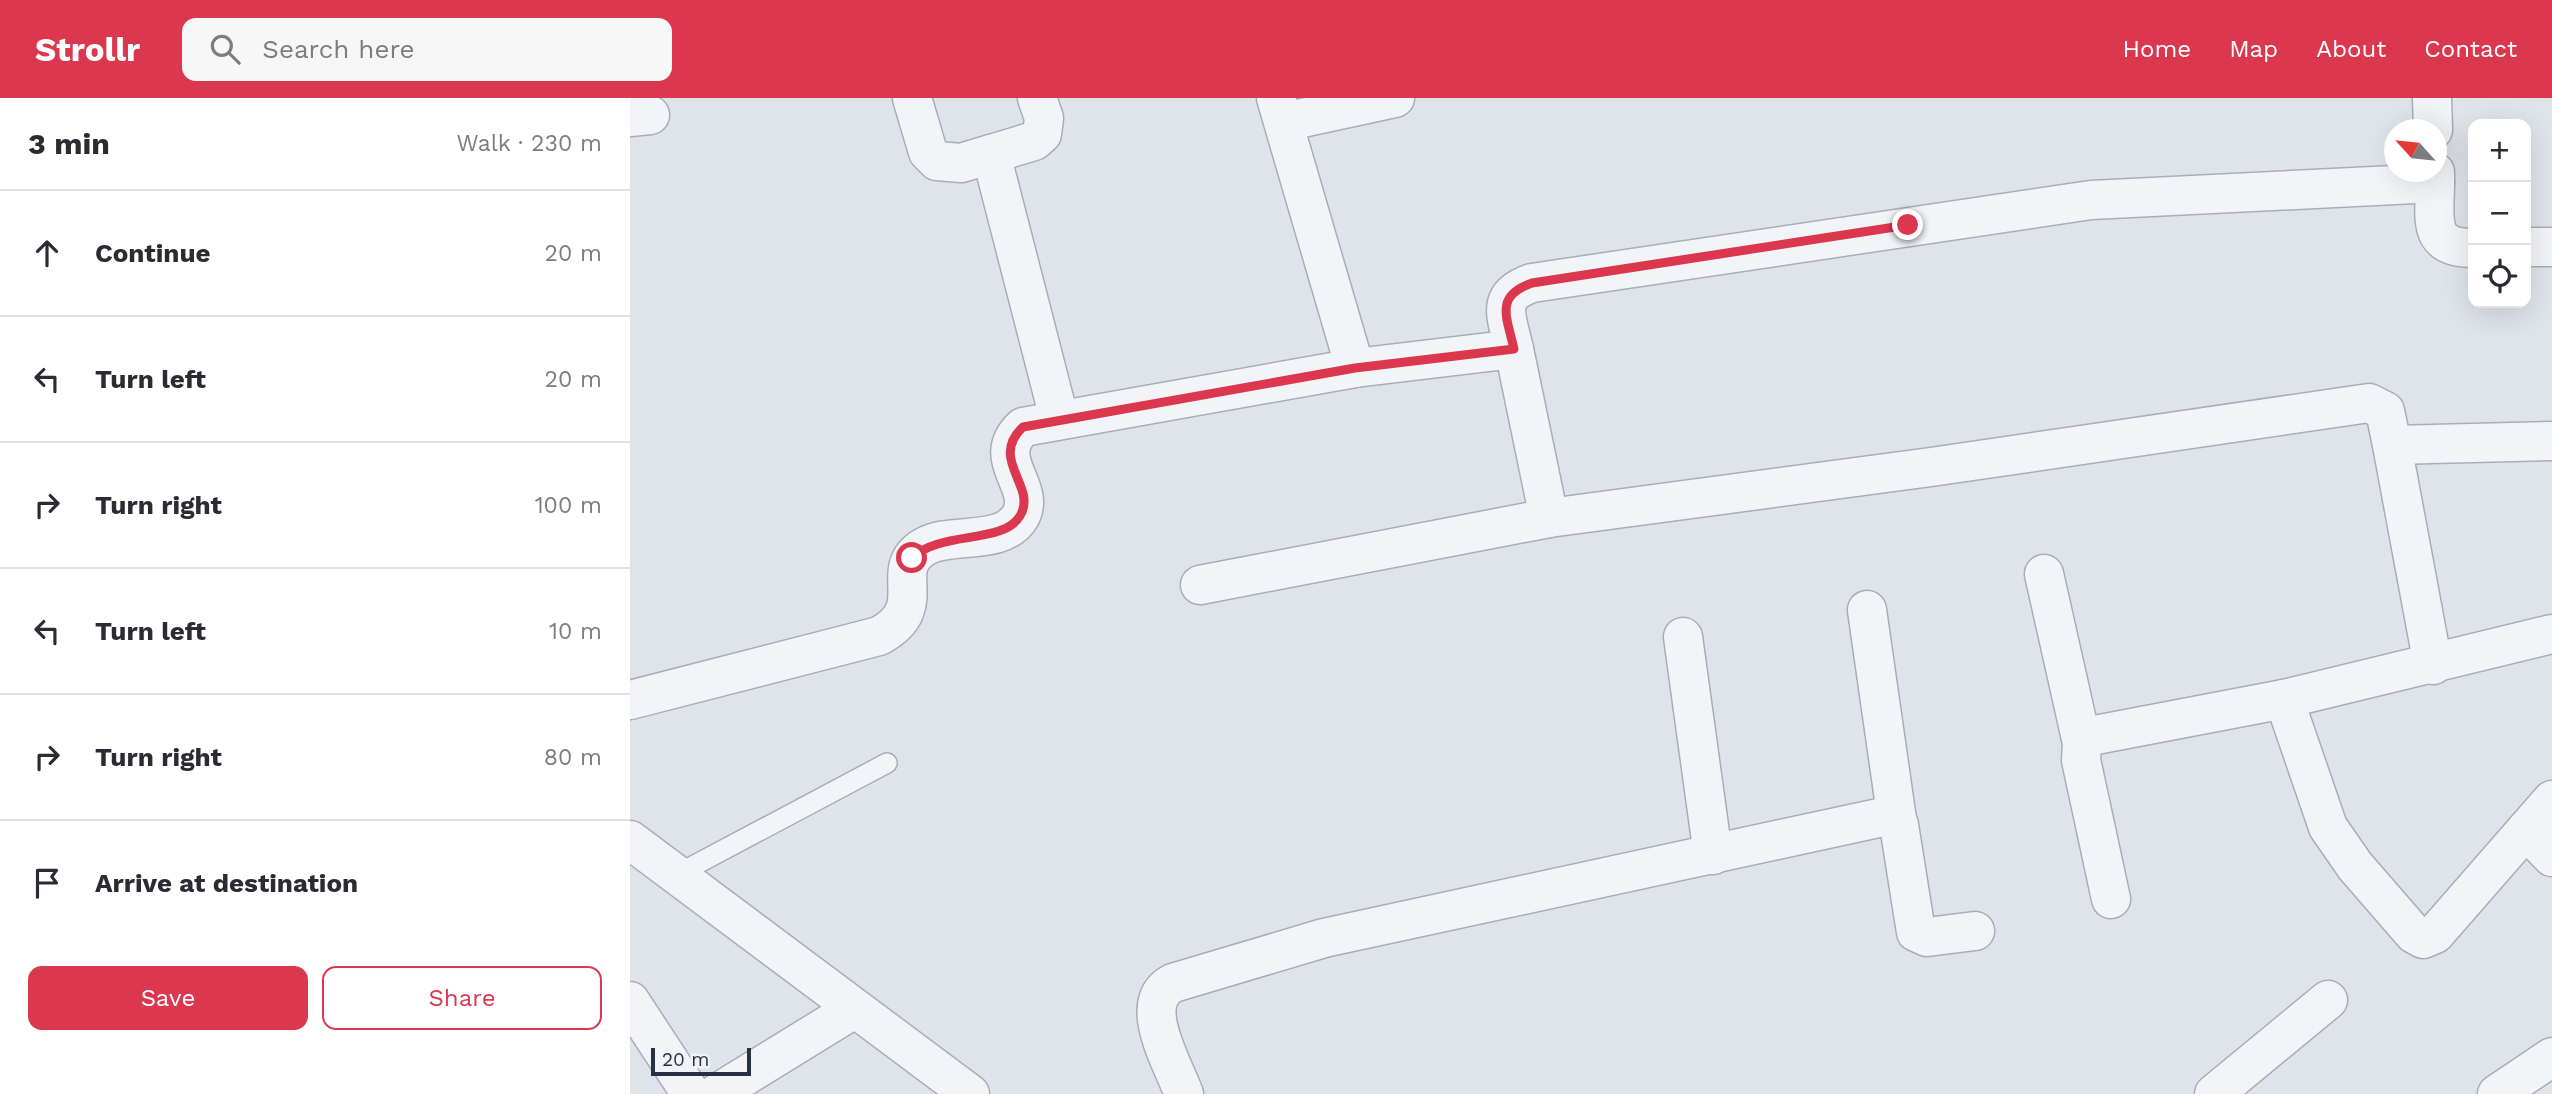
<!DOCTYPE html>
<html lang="en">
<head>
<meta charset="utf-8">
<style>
  :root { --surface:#fff; --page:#f7f7f7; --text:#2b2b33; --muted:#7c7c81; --line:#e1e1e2; --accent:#db3850 }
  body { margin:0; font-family:"Work Sans",sans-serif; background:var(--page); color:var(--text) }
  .controls { position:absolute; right:21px; top:21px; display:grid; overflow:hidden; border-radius:14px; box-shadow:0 7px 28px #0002 }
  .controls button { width:63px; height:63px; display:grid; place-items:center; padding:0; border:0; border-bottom:2px solid var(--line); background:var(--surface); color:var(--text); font:35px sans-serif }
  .compass { position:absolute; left:1754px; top:21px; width:63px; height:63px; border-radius:50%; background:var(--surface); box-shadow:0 7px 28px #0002; rotate:297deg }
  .scale { position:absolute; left:21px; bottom:18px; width:100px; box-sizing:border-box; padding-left:7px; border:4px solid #263143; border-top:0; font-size:19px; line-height:24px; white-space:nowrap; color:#263143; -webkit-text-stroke:5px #eff3f7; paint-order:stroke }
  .stop { position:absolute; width:21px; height:21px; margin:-16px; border:5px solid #db3850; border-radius:50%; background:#fff }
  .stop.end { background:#db3850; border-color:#fff; box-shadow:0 2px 7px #0008 }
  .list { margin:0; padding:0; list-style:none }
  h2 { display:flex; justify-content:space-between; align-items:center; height:91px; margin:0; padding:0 28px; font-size:30px }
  h2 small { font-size:23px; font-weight:400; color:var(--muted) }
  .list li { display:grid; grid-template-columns:46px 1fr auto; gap:21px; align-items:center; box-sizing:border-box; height:126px; padding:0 28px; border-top:2px solid var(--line) }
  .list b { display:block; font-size:26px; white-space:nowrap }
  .list em { font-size:23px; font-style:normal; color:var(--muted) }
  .actions { display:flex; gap:14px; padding:21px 28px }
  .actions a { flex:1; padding:16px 0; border:2px solid var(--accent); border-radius:14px; text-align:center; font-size:24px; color:var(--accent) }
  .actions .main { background:var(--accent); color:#fff }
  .icon { flex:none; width:38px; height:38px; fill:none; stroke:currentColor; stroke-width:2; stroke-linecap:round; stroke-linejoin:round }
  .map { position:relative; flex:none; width:1922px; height:996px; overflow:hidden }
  header { display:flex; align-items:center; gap:42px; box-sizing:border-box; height:98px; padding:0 35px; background:var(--accent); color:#fff }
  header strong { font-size:33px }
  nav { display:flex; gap:38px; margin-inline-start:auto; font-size:24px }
  .search { width:490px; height:63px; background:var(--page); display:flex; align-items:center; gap:18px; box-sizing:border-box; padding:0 24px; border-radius:14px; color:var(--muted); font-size:26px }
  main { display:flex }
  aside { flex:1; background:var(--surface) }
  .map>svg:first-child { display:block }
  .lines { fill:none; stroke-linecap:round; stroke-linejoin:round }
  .service-casing { stroke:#a8aeb8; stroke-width:22 }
  .minor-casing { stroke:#a8aeb8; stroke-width:41 }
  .tertiary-casing { stroke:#a8aeb8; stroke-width:41 }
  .service { stroke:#f3f4f8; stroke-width:19 }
  .minor { stroke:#f3f4f8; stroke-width:38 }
  .tertiary { stroke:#f3f4f8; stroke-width:38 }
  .route { stroke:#db3850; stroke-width:9 }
</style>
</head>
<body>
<header>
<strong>Strollr</strong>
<div class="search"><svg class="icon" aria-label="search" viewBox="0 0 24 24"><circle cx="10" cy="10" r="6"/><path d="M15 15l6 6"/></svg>Search here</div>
<nav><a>Home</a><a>Map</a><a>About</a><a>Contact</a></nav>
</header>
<main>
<aside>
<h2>3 min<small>Walk · 230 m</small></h2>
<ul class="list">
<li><svg class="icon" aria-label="ahead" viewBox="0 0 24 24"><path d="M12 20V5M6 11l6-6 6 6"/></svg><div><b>Continue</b></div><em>20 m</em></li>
<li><svg class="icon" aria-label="left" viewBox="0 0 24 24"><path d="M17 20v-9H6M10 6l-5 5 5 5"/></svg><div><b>Turn left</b></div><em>20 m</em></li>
<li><svg class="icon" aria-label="right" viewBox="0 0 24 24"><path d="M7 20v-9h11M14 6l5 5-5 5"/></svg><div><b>Turn right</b></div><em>100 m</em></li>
<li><svg class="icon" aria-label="left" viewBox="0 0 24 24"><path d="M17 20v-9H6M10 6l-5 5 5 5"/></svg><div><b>Turn left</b></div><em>10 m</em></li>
<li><svg class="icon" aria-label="right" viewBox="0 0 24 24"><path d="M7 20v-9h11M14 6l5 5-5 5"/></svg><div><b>Turn right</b></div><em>80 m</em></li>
<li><svg class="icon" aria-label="arrive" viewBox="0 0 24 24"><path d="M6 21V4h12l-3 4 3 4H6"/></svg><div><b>Arrive at destination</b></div></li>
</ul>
<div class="actions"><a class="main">Save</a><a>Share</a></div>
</aside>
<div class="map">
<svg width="1922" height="996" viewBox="0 0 1922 996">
  <rect width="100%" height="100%" fill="#dfe4ea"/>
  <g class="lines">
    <defs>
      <path id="service" d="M48 776 257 665"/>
      <g id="minor">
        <path d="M282 0 298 54 307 63 331 65 361 56 429 320"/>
        <path d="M646 0 725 270"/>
        <path d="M1802 0 1803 32"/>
        <path d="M0 19 20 17"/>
        <path d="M654 24 765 0"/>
        <path d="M361 56 404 43 412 36 414 20 407 0"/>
        <path d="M1805 85C1805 121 1796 150 1843 150"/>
        <path d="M1896 149H1922"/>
        <path d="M884 251 919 420 1301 369 1739 305 1755 313 1762 347 1922 343"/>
        <path d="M1762 347 1803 567"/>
        <path d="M1414 476 1452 645"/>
        <path d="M570 487 919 420"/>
        <path d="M1237 512 1267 722"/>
        <path d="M1053 539 1083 757"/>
        <path d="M1654 601 1698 729 1725 768 1784 836 1793 841 1805 836 1922 702"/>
        <path d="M0 602 249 538C304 508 255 473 294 449 321 433 371 449 390 419 408 388 358 362 393 329L725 270 884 251C877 219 864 198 902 185L1461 102 1805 85V74"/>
        <path d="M1896 732 1922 759"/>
        <path d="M1481 801 1451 662 1452 645 1455 639 1654 601 1922 536"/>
        <path d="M0 903 61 996"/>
        <path d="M86 996 224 911"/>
        <path d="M554 996C543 966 505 904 543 885L694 840 1253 719 1267 722 1269 727 1286 834 1297 839 1345 833"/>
        <path d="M1584 996 1698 902"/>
        <path d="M1867 996 1922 959"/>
      </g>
      <path id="tertiary" d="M0 742 340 996"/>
    </defs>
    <!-- service casing -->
    <use href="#service" class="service-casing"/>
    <!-- minor casing -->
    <use href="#minor" class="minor-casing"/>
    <!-- tertiary casing -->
    <use href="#tertiary" class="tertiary-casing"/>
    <!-- service -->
    <use href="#service" class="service"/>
    <!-- minor -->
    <use href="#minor" class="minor"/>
    <!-- tertiary -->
    <use href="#tertiary" class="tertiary"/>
  </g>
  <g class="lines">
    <!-- route -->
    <path class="route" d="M282 460C311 432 372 447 390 418 408 388 358 362 393 329L725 270 884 251C877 219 864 198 902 185L1278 127"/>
  </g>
</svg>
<div class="controls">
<button>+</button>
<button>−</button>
<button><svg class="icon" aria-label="locate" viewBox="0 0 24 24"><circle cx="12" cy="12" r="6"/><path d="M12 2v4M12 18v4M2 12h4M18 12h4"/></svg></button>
</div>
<svg class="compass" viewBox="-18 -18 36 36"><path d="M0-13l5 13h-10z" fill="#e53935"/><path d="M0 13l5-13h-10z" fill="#7c7c81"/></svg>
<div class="scale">20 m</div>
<div class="stop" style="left:282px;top:460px"></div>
<div class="stop end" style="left:1278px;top:127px"></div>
</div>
</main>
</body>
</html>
